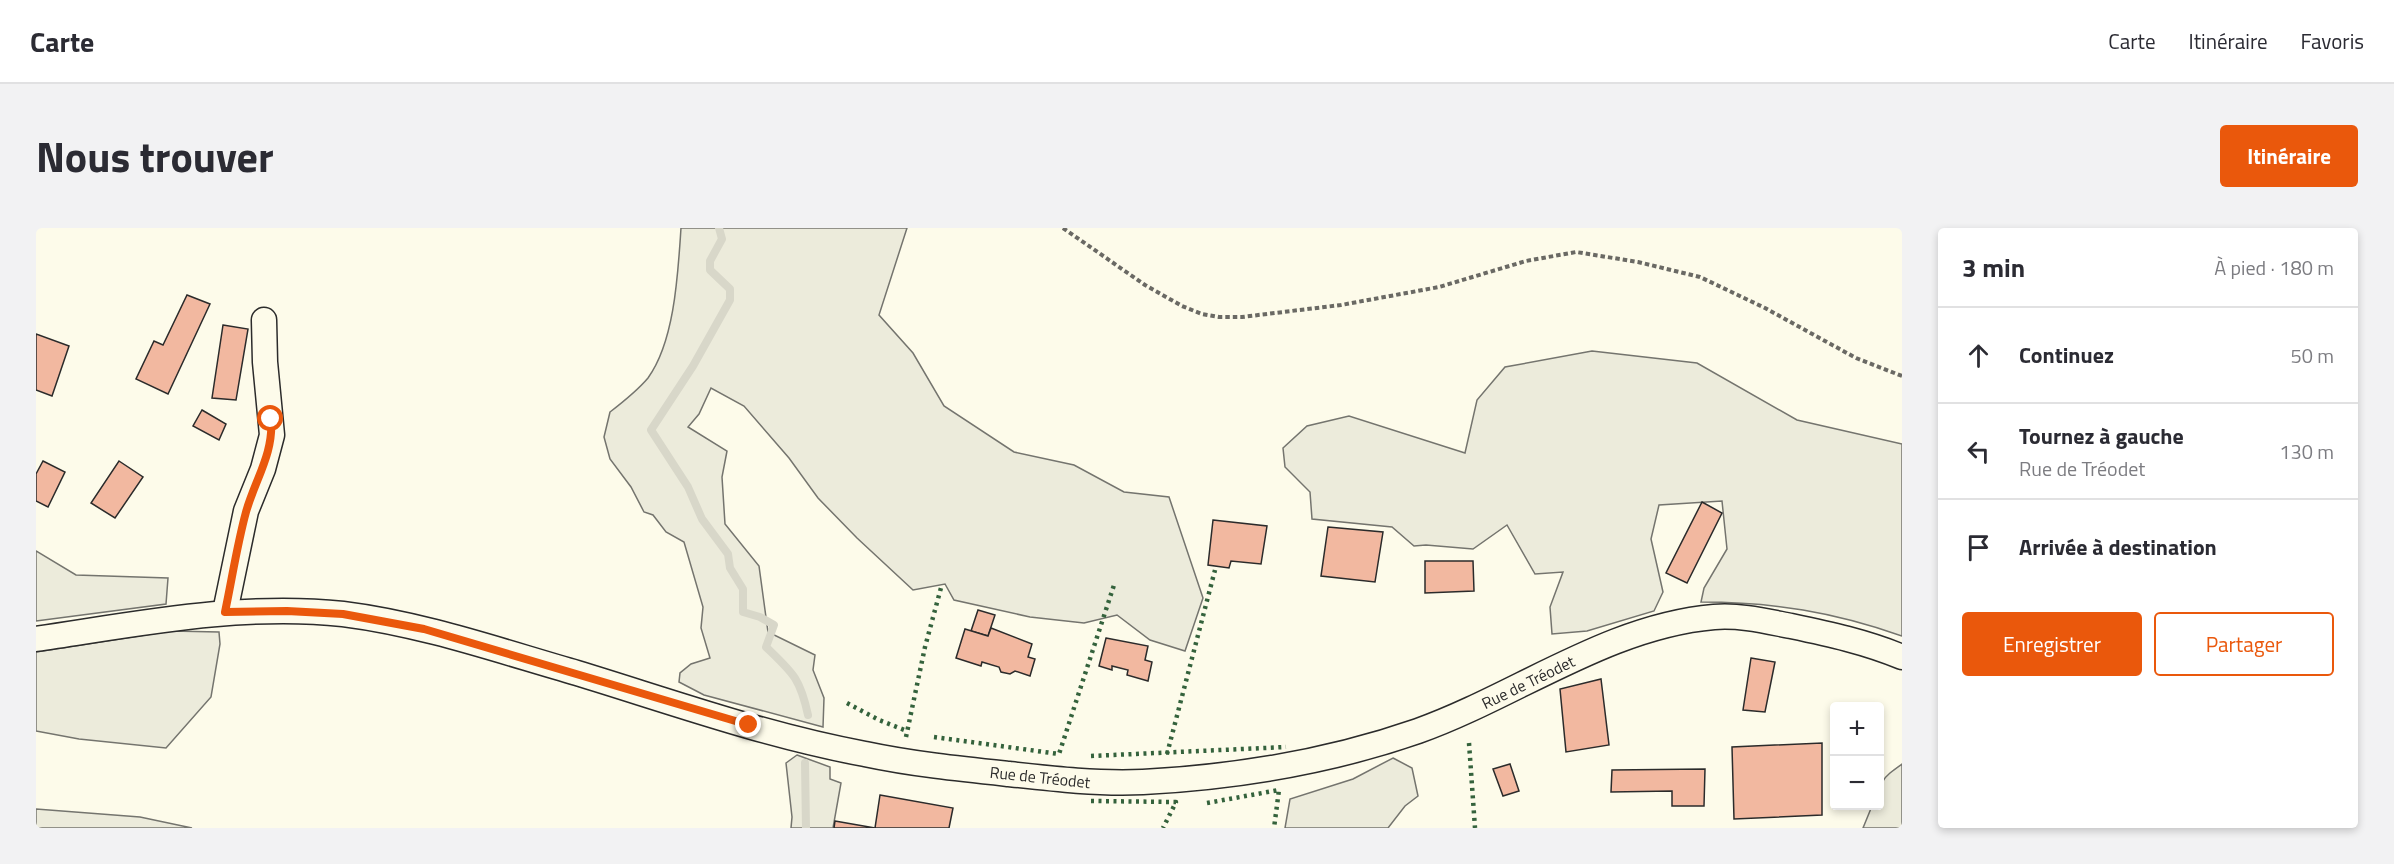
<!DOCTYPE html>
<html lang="fr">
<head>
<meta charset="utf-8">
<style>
  :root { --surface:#fff; --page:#f2f2f3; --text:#2b2b33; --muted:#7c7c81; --line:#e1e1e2; --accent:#ea580c }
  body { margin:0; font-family:"Titillium Web",sans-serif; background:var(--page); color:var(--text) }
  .controls { position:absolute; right:18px; bottom:18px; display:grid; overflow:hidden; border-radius:6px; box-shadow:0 3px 9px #0003 }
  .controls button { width:54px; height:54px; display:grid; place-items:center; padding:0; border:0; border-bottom:2px solid var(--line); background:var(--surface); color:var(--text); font:30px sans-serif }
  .stop { position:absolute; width:18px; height:18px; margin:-14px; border:4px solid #ea580c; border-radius:50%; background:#fff }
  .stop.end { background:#ea580c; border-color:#fff; box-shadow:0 2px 6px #0008 }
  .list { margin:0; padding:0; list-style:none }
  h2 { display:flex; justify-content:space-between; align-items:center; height:78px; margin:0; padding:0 24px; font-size:26px }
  h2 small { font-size:20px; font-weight:400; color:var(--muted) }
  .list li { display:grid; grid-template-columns:39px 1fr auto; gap:18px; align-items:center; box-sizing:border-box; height:96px; padding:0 24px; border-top:2px solid var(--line) }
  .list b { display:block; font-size:22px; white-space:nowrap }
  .list p { margin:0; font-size:20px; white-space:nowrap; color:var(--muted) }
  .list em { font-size:20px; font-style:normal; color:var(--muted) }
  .actions { display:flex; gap:12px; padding:18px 24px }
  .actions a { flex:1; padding:14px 0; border:2px solid var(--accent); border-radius:6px; text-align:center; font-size:21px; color:var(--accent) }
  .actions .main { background:var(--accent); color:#fff }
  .icon { flex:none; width:33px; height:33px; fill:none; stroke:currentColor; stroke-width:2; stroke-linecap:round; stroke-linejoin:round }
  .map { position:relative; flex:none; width:1866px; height:600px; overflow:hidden; border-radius:6px }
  header { display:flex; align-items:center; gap:36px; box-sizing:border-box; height:84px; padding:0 30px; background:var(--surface); border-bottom:2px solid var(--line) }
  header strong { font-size:28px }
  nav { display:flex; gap:33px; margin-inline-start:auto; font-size:21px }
  .intro { display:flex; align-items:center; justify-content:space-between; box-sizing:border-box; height:144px; padding:0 36px }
  h1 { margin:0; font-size:42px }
  .button { padding:15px 27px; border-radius:6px; background:var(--accent); color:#fff; font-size:21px; font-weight:700 }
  main { display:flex; gap:36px; padding:0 36px }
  aside { flex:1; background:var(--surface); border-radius:6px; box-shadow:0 3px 9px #0003 }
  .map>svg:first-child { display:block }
  .green { fill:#ecebdb; stroke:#74746e; stroke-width:1.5 }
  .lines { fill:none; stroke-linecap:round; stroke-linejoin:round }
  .stream { stroke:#d8d7c9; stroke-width:8 }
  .building { fill:#f2b8a0; stroke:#2b2b2b; stroke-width:1.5 }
  .street-casing { stroke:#2b2b2b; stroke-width:27 }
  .path { stroke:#6a6964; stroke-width:4; stroke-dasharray:4.5 3; stroke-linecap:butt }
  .street { stroke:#fdfbea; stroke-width:24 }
  .hedge { stroke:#34623c; stroke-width:4.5; stroke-dasharray:3 4.5; stroke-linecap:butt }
  .route { stroke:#ea580c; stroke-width:8 }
  .labels { text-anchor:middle; stroke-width:4.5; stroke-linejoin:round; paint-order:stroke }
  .street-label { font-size:16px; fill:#2b2b2b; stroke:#fdfbea }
</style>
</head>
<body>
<header>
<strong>Carte</strong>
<nav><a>Carte</a><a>Itinéraire</a><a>Favoris</a></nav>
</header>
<div class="intro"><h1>Nous trouver</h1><a class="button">Itinéraire</a></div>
<main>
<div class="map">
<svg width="1866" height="600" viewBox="0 0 1866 600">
  <rect width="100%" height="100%" fill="#fdfbea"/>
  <!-- green -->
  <g class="green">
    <path d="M645 0H871L843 87 877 125 908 178 978 224 1038 237 1088 264 1133 269 1167 370 1149 423 1114 412 1081 387 1048 395 994 389 918 372 909 356 877 362 821 310 782 270 753 230 708 178 675 160 663 186 652 199 691 223 686 249 689 296 723 338 732 404 779 427 777 442 788 470 787 499 668 467 643 454 644 445 655 436 674 430 665 400 667 379 648 314 630 304 617 287 608 284 595 259 574 231 568 209 574 184C587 174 601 163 612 150 639 113 642 44 645 0Z"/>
    <path d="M1556 123 1661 135 1761 192 1866 216V408C1798 384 1737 374 1665 374L1668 360 1691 321 1686 273 1623 277 1615 311 1627 364 1618 383 1551 403 1516 406 1514 379 1527 344 1499 346 1471 297 1437 321 1390 317 1378 318 1356 299 1276 291 1274 264 1249 239 1247 220 1271 198 1313 188 1429 225 1441 172 1469 139Z"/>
    <path d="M0 323 40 347 132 350 130 376 0 393Z"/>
    <path d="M135 403 183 404 184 416 175 469 130 520 43 511 0 503V424Z"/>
    <path d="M761 527 794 539V551L805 555 797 600H755L756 589 750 535Z"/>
    <path d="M1357 530 1376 540 1382 568 1369 578 1352 600H1249L1254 571 1317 551Z"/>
    <path d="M1866 536V600H1827L1836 578H1844C1844 552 1845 551 1866 536Z"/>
    <path d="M0 581 104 589 156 600H0Z"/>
  </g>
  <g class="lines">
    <!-- stream -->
    <g class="stream">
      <path d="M683 0 686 11 674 33V42L694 61V72L657 138 615 202 652 259 666 291 692 326 694 340 707 361V384L724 389 738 397 730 419C757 445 764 450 772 487"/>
      <path d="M769 535 770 600"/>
    </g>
  </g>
  <!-- building -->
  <g class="building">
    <path d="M151 67 174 76 132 166 100 151 118 113 127 117Z"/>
    <path d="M187 97 212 101 200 172 176 170Z"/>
    <path d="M0 106 33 118 16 168 0 162Z"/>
    <path d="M166 182 190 196 183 212 157 198Z"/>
    <path d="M7 233 29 244 12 279 0 273V246Z"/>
    <path d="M83 233 107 249 79 290 55 275Z"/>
    <path d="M1666 274 1686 285 1651 355 1630 345Z"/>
    <path d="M1177 292 1231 298 1225 336 1195 333 1193 340 1172 337Z"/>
    <path d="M1292 299 1347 304 1339 354 1285 348Z"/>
    <path d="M1389 333H1437L1438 363 1389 365Z"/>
    <path d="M942 382 959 387 952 408 935 403Z"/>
    <path d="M955 400 996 416 992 429 999 431 994 448 979 443 974 446 965 444 963 439 946 434 945 438 920 430 929 401 952 408Z"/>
    <path d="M1070 410 1112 418 1109 432 1116 434 1112 453 1091 447 1092 442 1076 438V442L1063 438Z"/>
    <path d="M1715 430 1739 434 1729 484 1707 482Z"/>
    <path d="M1565 451 1573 517 1530 524 1524 461Z"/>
    <path d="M1786 515V587L1698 591 1696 519Z"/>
    <path d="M1474 536 1483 563 1467 568 1457 541Z"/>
    <path d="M1669 541 1668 578H1636V563L1575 564 1576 542Z"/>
    <path d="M844 567 917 580 913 600H839Z"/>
    <path d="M799 593 839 600H798Z"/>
  </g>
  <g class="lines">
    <defs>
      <g id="street">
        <path d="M189 384 210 283 227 241 236 207 229 134 228 92"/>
        <path d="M0 411C102 396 204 375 307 386 387 396 464 423 541 445 636 474 731 508 829 526 876 536 925 541 973 546 1018 551 1062 556 1107 554 1201 549 1293 534 1382 503 1480 468 1572 398 1678 389 1705 387 1729 393 1755 398 1793 406 1830 414 1866 429"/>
      </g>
    </defs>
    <!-- street casing -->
    <use href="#street" class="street-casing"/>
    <!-- path -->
    <path class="path" d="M1027 0 1109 57 1146 78 1166 86 1183 89H1206L1305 77 1403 59 1490 33 1540 24 1602 34 1664 49 1729 80 1820 130 1866 148"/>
    <!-- street -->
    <use href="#street" class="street"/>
    <!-- hedge -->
    <g class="hedge">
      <path d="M811 475 843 492 871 503"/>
      <path d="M870 509 889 419 906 356"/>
      <path d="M898 509 1023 526 1078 357"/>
      <path d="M1433 515 1439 600"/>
      <path d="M1131 526 1179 342"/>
      <path d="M1055 528 1250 519"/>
      <path d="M1055 573 1140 574 1127 600"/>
      <path d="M1171 575 1243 562 1238 600"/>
    </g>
  </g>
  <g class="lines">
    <!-- route -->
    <path class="route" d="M235 191C238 225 219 252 210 284 201 317 196 351 189 384L251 383 307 386 388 401 713 497"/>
  </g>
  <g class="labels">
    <!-- street labels -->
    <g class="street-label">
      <text transform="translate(1492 454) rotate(-26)" y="6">Rue de Tréodet</text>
      <text transform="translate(1004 549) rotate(6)" y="6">Rue de Tréodet</text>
    </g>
  </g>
</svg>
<div class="controls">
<button>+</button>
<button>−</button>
</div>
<div class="stop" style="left:235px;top:191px"></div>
<div class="stop end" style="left:713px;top:497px"></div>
</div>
<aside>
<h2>3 min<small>À pied · 180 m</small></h2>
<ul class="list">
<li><svg class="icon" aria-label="ahead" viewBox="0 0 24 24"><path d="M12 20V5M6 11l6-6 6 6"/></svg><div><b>Continuez</b></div><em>50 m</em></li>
<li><svg class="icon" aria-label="left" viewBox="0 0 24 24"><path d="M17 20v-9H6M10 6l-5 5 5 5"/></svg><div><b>Tournez à gauche</b><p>Rue de Tréodet</p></div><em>130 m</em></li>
<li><svg class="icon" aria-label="arrive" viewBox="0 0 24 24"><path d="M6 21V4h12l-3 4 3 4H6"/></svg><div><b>Arrivée à destination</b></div></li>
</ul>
<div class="actions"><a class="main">Enregistrer</a><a>Partager</a></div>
</aside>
</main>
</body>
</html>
